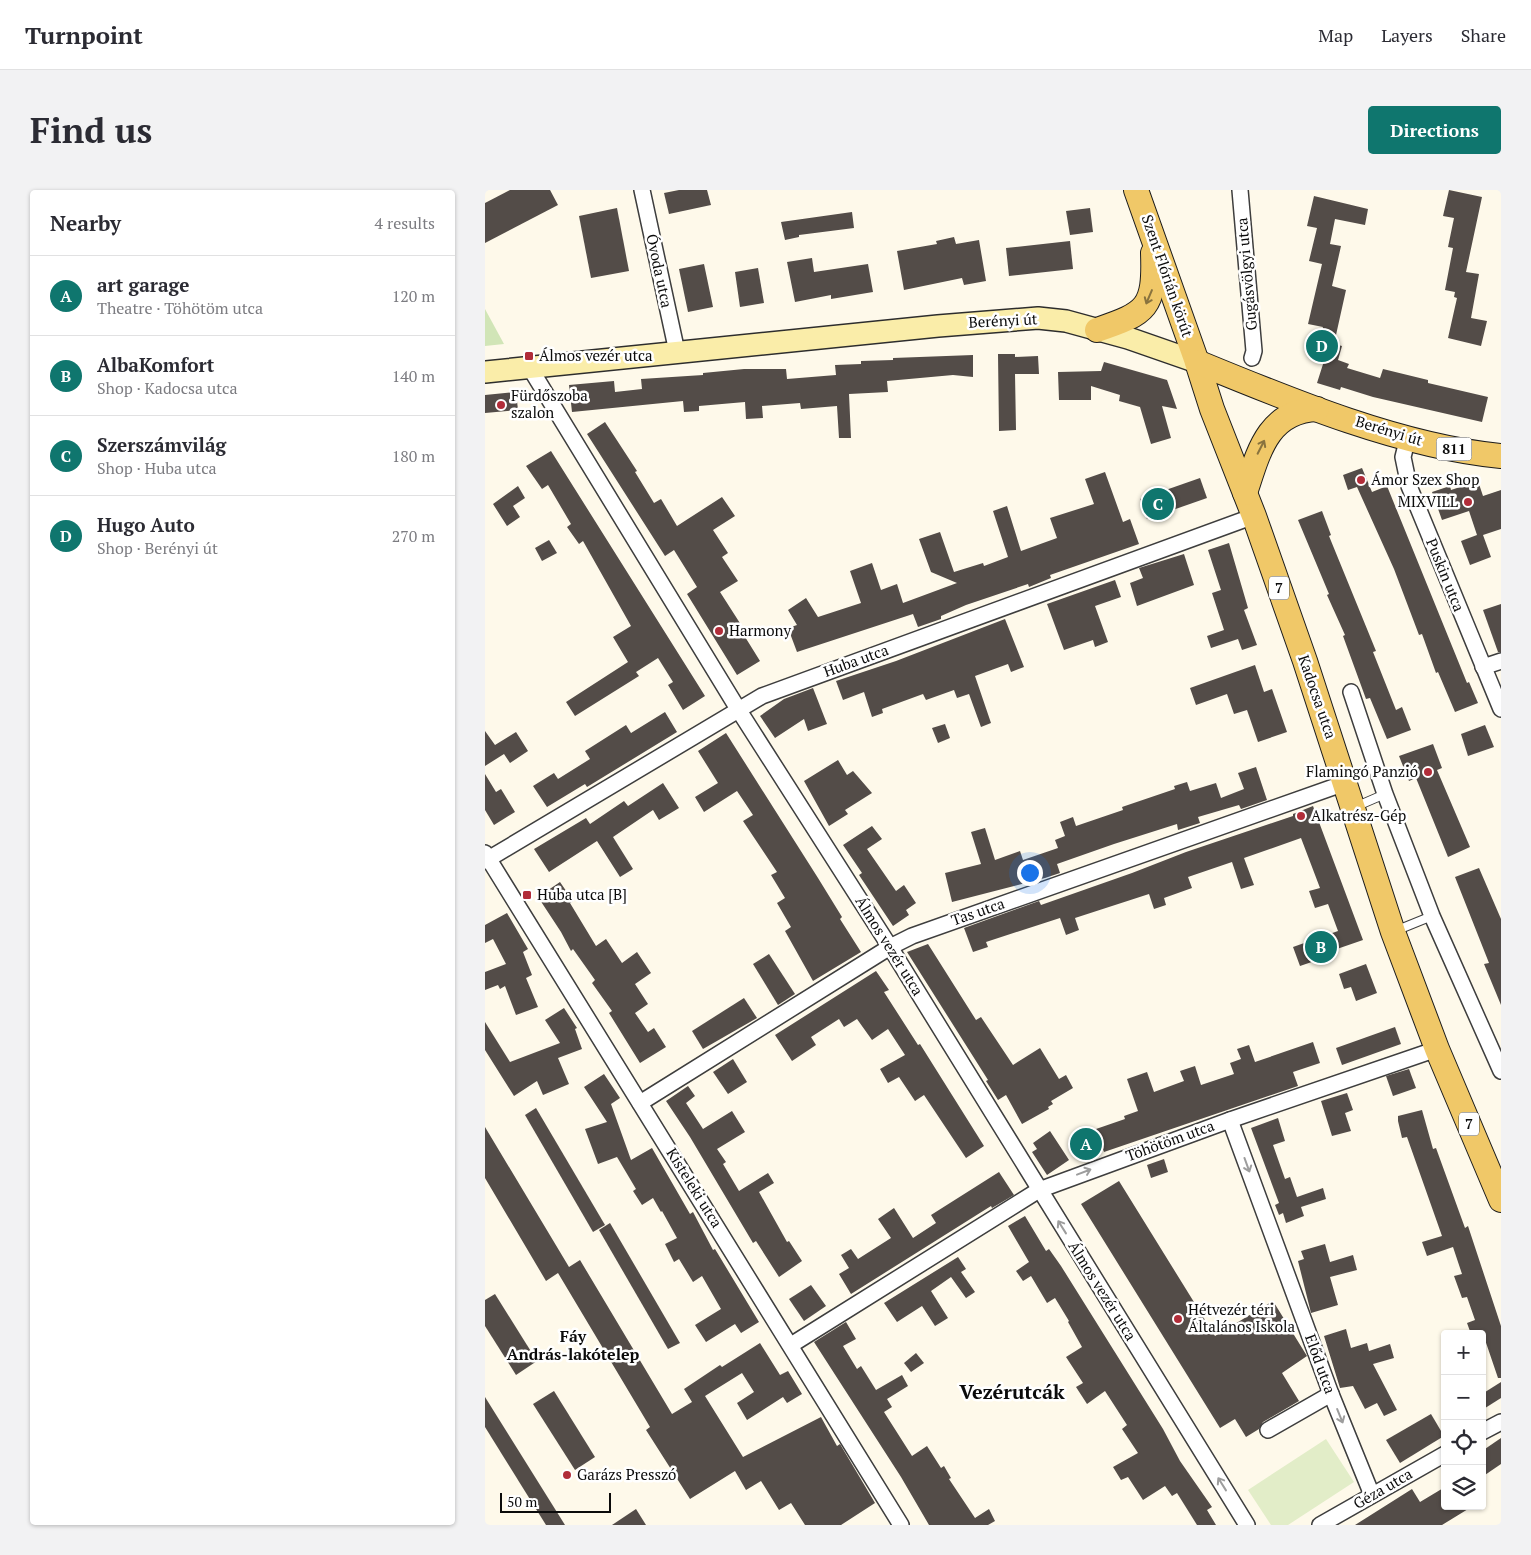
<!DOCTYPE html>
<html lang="en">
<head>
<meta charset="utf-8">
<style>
  :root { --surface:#fff; --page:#f2f2f3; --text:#2b2b33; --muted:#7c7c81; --line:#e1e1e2; --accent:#0f766e }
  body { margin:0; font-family:"PT Serif",serif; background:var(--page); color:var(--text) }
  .controls { position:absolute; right:15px; bottom:15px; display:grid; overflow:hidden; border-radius:5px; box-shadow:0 1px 4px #0004 }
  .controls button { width:45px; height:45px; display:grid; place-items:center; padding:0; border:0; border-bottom:1px solid var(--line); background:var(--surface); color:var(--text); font:25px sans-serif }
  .scale { position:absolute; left:15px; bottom:12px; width:111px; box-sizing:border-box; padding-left:5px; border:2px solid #0b0b0b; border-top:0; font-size:14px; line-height:18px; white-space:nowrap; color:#0b0b0b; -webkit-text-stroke:4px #fff; paint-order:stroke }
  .you { position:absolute; left:544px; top:682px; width:18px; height:18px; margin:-12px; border:4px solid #fff; border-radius:50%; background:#1a73e8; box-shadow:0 0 0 8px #1a73e833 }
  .badge { display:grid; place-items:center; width:32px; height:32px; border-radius:50%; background:var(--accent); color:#fff; font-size:16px; font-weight:700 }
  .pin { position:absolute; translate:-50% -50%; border:2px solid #fff; box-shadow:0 1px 5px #0006 }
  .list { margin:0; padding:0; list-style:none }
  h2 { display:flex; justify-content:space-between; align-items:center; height:65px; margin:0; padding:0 20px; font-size:21px }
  h2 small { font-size:16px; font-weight:400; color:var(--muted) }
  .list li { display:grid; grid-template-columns:32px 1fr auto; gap:15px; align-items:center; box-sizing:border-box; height:80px; padding:0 20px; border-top:1px solid var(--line) }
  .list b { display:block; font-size:19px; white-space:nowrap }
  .list p { margin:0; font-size:16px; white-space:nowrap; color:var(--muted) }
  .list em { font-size:16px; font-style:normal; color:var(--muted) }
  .icon { flex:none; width:28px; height:28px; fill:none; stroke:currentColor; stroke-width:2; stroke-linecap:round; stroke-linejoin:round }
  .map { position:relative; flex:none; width:1016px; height:1335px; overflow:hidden; border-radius:5px }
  header { display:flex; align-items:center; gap:30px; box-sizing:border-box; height:70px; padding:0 25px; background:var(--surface); border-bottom:1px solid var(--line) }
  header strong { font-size:24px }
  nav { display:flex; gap:28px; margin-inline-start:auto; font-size:18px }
  .intro { display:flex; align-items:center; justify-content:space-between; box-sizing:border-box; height:120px; padding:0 30px }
  h1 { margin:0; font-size:35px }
  .button { padding:12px 22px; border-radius:5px; background:var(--accent); color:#fff; font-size:18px; font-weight:700 }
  main { display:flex; gap:30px; padding:0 30px }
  aside { flex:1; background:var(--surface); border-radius:5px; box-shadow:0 1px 4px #0004 }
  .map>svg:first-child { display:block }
  .green { fill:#d1e5b7 }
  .pitch { fill:#e2edc8 }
  .building { fill:#534c48 }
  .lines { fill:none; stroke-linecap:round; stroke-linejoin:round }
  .lane-casing { stroke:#3e3e3e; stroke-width:10 }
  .street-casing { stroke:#3e3e3e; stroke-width:18 }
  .secondary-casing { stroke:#2d2d2d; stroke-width:24 }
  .primary-casing { stroke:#1c1c1c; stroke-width:26 }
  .lane { stroke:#fff; stroke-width:8 }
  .street { stroke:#fff; stroke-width:15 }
  .secondary { stroke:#faeda9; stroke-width:21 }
  .primary { stroke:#f0c868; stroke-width:24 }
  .oneway { stroke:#89733e }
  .oneway2 { stroke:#9d9d9d }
  .poi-dot { fill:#b12d39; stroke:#fff; stroke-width:2 }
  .labels { text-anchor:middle; stroke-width:5; stroke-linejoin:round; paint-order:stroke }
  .shield { fill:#fff; stroke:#545454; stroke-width:1 }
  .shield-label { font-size:14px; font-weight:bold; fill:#0b0b0b }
  .street-label { font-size:15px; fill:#0b0b0b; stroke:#fff }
  .poi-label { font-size:15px; fill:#0b0b0b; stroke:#fff; text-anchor:start }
  .neighbourhood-label { font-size:16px; font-weight:bold; fill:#0b0b0b; stroke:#fff }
  .district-label { font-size:20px; font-weight:bold; fill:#0b0b0b; stroke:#fff }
</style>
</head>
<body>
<header>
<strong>Turnpoint</strong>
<nav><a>Map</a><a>Layers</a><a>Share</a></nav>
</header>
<div class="intro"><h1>Find us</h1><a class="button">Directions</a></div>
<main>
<aside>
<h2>Nearby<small>4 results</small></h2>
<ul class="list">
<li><span class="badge">A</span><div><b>art garage</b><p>Theatre · Töhötöm utca</p></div><em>120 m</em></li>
<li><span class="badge">B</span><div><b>AlbaKomfort</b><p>Shop · Kadocsa utca</p></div><em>140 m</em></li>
<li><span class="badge">C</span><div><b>Szerszámvilág</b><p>Shop · Huba utca</p></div><em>180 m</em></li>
<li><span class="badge">D</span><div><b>Hugo Auto</b><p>Shop · Berényi út</p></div><em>270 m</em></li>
</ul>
</aside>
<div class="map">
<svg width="1016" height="1335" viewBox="0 0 1016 1335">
  <rect width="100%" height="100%" fill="#fef9ea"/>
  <!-- green -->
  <path class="green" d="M0 119 19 154 0 156Z"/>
  <!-- pitch -->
  <path class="pitch" d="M841 1249 869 1292 803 1335H786L763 1300Z"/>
  <!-- building -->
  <g class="building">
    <path d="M25 0H65L73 15 0 53V13Z"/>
    <path d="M194 0H222L226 15 184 24 179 3Z"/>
    <path d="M964 0 997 7 981 82 994 84 986 128 1002 131 996 156 963 148 972 108 969 107 970 102 960 100 968 58 963 57 969 28 958 26Z"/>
    <path d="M829 6 883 19 880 35 850 29 845 54 856 56 847 96 861 100 849 154 857 156 853 170 864 174 862 178 895 188 898 179 943 190V193L1003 207 997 232 888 207 856 197 855 200 832 193 839 171 829 169 838 137 823 134 837 74 824 71 832 38 822 36Z"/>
    <path d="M132 18 144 81 106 88 94 26Z"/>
    <path d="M605 18 608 42 585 45 581 21Z"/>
    <path d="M367 22 369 38 314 45V47L300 50 296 32Z"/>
    <path d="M469 47 471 54 494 50 501 91 479 95 477 88 419 100 412 61 452 54 451 51Z"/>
    <path d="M585 51 588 79 524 86 521 58Z"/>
    <path d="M327 68 329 82 383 74 388 102 346 109V105L310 112 302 72Z"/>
    <path d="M219 74 228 117 203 122 194 79Z"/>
    <path d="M273 78 279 113 255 117 250 82Z"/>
    <path d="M513 164H530V167L553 166 554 184H530L531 240 514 241Z"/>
    <path d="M488 165V187L468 185 402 191 403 202 364 204 366 248H354L352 216 316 219 315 213 277 216 278 228 261 229 260 212 214 216V221L199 222 198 211 87 222 84 195 129 191 130 202 157 199 156 189 218 185V183L259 179H301L302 189 351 185 350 175 376 174V171L408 170V168Z"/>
    <path d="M619 172 682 190 692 219 677 216 686 248 666 254 655 217 634 211 635 205 606 196V210H574L573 182 616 181Z"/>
    <path d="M31 202 33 220 0 223V205Z"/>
    <path d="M120 232 152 281 150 282 169 313 176 309 192 336 237 307 250 326 228 340 243 363 237 367 253 391 235 402 260 441 257 442 275 471 252 485 202 404 212 397 189 360 180 366 102 244Z"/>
    <path d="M66 261 220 506 198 520 183 495 188 492 173 468 151 482 154 486 90 526 81 512 143 472 128 447 146 436 98 351 94 354 82 337 86 334 63 295 57 299 41 276Z"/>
    <path d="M877 278 887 302 902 296 982 493 984 492 993 513 970 522 953 482 951 483 937 444 934 445 909 379 872 297 863 300 858 285Z"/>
    <path d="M620 282 638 332 645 329 654 354 565 385 566 388 544 397 543 394 481 415 456 426V429L433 437 428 424 312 462 303 438 312 435 303 420 321 408 333 427 376 413 365 381 387 373 396 400 412 394 418 413 472 393 446 382 434 349 455 342 469 382 498 373 499 376 523 367 508 321 522 316 536 361 572 348 565 328 609 314 600 289Z"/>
    <path d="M715 288 722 308 662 329 655 309Z"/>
    <path d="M993 291 998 306 1016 300V339L998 345 1006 367 985 375 976 351 992 345 984 321 957 330 947 302 965 296 966 300Z"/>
    <path d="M33 296 40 308 28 316 35 327 22 336 8 314Z"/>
    <path d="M837 321 846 345 844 346 891 461 888 462 911 520 917 517 926 540 902 549 885 508 881 509 858 446 860 445 842 405 844 404 813 330Z"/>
    <path d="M64 350 72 363 57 371 50 358Z"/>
    <path d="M744 353 763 418 759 420 772 455 757 460 753 449 726 458 722 446 739 440 727 403 736 400 723 360Z"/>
    <path d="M699 364 709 395 652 416 645 393 658 388 654 378Z"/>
    <path d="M630 390 636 407 610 416 623 452 610 457 608 450 579 460 562 414Z"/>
    <path d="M1016 414V462H1013L998 420Z"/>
    <path d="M520 429 539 477 526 482 523 474 490 486 506 533 496 537 484 504 472 508 469 500 441 510 438 504 397 519 398 523 387 527 379 502 358 510 351 491 411 471Z"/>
    <path d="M770 475 779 502 787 499 802 542 773 552 762 520 749 524 742 504 711 515 705 498Z"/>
    <path d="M328 498 342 534 323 541 319 529 290 548 275 526 299 509Z"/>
    <path d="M180 522 192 542 102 597 100 594 62 617 48 596 69 583 73 589 105 569 100 561 141 535 146 543Z"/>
    <path d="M460 534 465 548 453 553 447 538Z"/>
    <path d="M1000 535 1009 557 983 566 976 544Z"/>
    <path d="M0 541 10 555 31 542 43 561 25 573 19 564 0 576Z"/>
    <path d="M241 543 333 688 357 727 355 729 376 762 328 791 300 741 306 737 292 713 300 708 286 685 292 682 258 631 268 625 252 601 219 622 210 607 233 593 213 561Z"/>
    <path d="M948 554 957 578 952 580 985 657 963 667 931 588 924 591 914 566Z"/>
    <path d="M353 570 362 585 368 581 387 603 360 620 363 624 344 636 319 591Z"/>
    <path d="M771 577 782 610 756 619 754 615 713 627 715 633 693 640 692 634 629 654 572 674 575 683 560 688 467 712 460 683 496 674 486 642 500 638 510 670 535 661 538 670 573 658 570 650 580 646 575 632 588 627 591 636 638 620 637 617 690 599 689 596 702 592 705 601 731 593 736 608 759 599 753 583Z"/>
    <path d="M0 584 11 602 16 599 30 622 9 635 0 620Z"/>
    <path d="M178 593 194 618 174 630 168 620 128 647 148 679 135 687 112 651 64 682 49 659 101 628 105 634 139 611 143 616Z"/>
    <path d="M828 616 878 750 849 760 850 764 815 776 808 757 853 741 843 714 830 718 824 701 835 698 816 648 759 668 769 695 756 699 747 672 703 687 707 698 679 708 681 715 669 719 664 704 590 728 594 740 581 745 575 728 501 752 503 757 488 762 479 738 554 711 556 715 647 683 701 662 808 626V624Z"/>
    <path d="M387 636 397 649 382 659 411 701 419 695 431 713 421 720 424 725 408 736 374 685 377 683 358 655Z"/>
    <path d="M994 678 1016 729V815L999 774 1004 773 970 687Z"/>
    <path d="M75 692 88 711 85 713 111 756 121 749 137 773 152 762 166 783 150 794 163 814 150 823 163 842 169 838 181 857 155 873 124 823 127 821 107 793 110 790 88 759 86 761 76 742 53 707Z"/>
    <path d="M22 723 43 759 38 762 47 785 41 788 53 817 31 825 20 796 15 799 13 795 0 800V782L21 774 8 749 0 753V735Z"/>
    <path d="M443 754 491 830 496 827 528 875 555 858 574 889 581 885 588 898 566 911 568 914 563 917 564 919 537 934 521 905 513 910 501 891 503 890 422 762Z"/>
    <path d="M284 764 310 804 293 815 268 774Z"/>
    <path d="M881 774 892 803 871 811 866 797 859 799 854 784Z"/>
    <path d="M391 781 404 800 399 802 433 855 435 854 499 956 481 968 439 905 430 911 414 887 403 893 395 879 420 865 403 839 387 850 372 829 359 837 354 829 326 847 331 855 307 871 290 845Z"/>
    <path d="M259 808 272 828 218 859 207 841Z"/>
    <path d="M79 818 92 838 90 839 97 859 73 868 84 894 58 905 52 891 29 906 0 860V832L25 872 75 853 60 830Z"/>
    <path d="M910 837 916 854 857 875 851 858Z"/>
    <path d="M828 852 835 873 808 882 813 896 619 962 611 939 640 929 639 926 653 921 642 889 662 882 669 902 699 891 695 881 710 876 716 895 749 884 745 873 756 869 752 859 764 855 770 872Z"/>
    <path d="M248 869 262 892 243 904 228 882Z"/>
    <path d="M924 879 931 898 908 906 901 886Z"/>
    <path d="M119 884 135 908 126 914 146 970 167 958 205 1024 208 1022 228 1060 230 1059 274 1132 256 1143 250 1134 221 1152 210 1135 236 1119 217 1086 208 1092 194 1069 189 1072 180 1054 192 1048 177 1021 176 1022 168 1008 157 1015 148 1001 151 999 132 967 113 974 100 939 122 932 99 897Z"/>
    <path d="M203 896 210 906 201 913 218 939 247 921 260 942 232 959 241 972 238 974 254 1001 283 983 289 993 274 1002 302 1052 304 1051 317 1071 294 1087 271 1051 268 1053 205 947 181 911Z"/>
    <path d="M862 903 868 920 860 923 866 941 847 946 836 911Z"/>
    <path d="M51 918 120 1035 108 1042 40 925Z"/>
    <path d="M937 920 948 959 951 958 980 1038 983 1036 1016 1136V1188H1013L997 1141 986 1144 982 1133 990 1130 982 1107 977 1108 969 1086 977 1084 968 1057 942 1066 937 1052 957 1046 922 947 917 948 913 931V926Z"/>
    <path d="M793 928 800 951 788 955 800 989 805 987 812 1007 838 998 841 1009 816 1017 819 1026 801 1033 798 1023 794 1025 790 1015 794 1013 766 938Z"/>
    <path d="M0 937 84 1077 95 1070 187 1224 207 1212 199 1199 235 1175 237 1177 275 1153 295 1185 303 1181 317 1204 302 1213 298 1207 262 1230 252 1213 269 1202 257 1183 220 1206 258 1267 336 1227 352 1256 355 1254 390 1313 356 1335H320L306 1313 294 1320 276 1291 261 1300 250 1281 205 1309 161 1240 165 1237 73 1083 61 1091 0 988Z"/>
    <path d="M565 941 584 970 562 985 547 962 552 959 548 953Z"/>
    <path d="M679 969 683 982 666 988 662 975Z"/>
    <path d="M514 982 529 1005 507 1018 506 1016 366 1104 354 1084 364 1078 356 1065 366 1059 373 1069 406 1048 393 1029 409 1018 428 1048 451 1033 446 1025Z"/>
    <path d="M634 991 730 1146 788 1111 822 1166 797 1183 814 1211 778 1232 774 1239 761 1247 750 1229 735 1238 596 1014Z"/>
    <path d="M540 1026 561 1061 564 1059 576 1076 678 1239 695 1271 727 1317 722 1320 731 1335H712L692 1303 687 1306 680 1296 658 1310 643 1287 636 1290 628 1277 653 1263 637 1239 642 1235 620 1201 602 1214 591 1197 598 1193 581 1167 597 1157 583 1132 584 1131 570 1108 562 1113 546 1086 538 1091 531 1081 544 1072 523 1036Z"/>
    <path d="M125 1033 195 1153 183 1159 114 1040Z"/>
    <path d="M840 1054 845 1072 868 1065 872 1080 845 1087 853 1115 826 1123 813 1071 819 1069 816 1061Z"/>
    <path d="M473 1067 481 1079 476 1082 490 1102 481 1108 466 1087 446 1101 463 1128 450 1136 437 1116 412 1132 399 1113Z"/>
    <path d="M326 1095 341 1116 319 1131 304 1109Z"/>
    <path d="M10 1104 52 1171 31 1185 0 1136V1110Z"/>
    <path d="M361 1132 371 1149 358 1156 372 1179 376 1176 391 1200 417 1185 423 1196 402 1209 407 1217 399 1222 427 1266 442 1256 456 1278 459 1276 466 1288 464 1289 490 1328 504 1319 510 1331 503 1335H444L416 1287 329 1152Z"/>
    <path d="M861 1139 866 1158 882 1153 884 1161 905 1154 909 1168 888 1174 912 1220 899 1226 892 1213 880 1219 868 1196 855 1198 839 1146Z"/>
    <path d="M431 1163 439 1173 426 1182 419 1173Z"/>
    <path d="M1016 1192V1208L997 1220V1204Z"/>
    <path d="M69 1201 110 1267 90 1280 48 1214Z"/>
    <path d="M0 1207 80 1335H61L0 1237Z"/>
    <path d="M946 1224 959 1246 915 1273 901 1250Z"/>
    <path d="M1016 1248V1274L997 1287V1261Z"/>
    <path d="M960 1297V1316H988L957 1335H870L927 1299 935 1312Z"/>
    <path d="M151 1319 161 1335H127Z"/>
  </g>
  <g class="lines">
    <defs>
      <g id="lane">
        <path d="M870 617 900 604"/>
        <path d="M910 741 947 726"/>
      </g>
      <g id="street">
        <path d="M157 0 192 162"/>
        <path d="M755 0 769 161 767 168"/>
        <path d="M45 178 253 519 405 757 762 1335"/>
        <path d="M923 247 918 267 924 296 1016 519"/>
        <path d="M998 477 1016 471"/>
        <path d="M866 502 900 604 947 726 1016 881"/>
        <path d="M0 663 416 1335"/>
        <path d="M0 671 277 506 769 326"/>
        <path d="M155 913 405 757 427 746 860 593"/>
        <path d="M745 930 846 1204 887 1305"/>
        <path d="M306 1155 554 1000 745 930 952 859"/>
        <path d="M783 1240 846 1204"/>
        <path d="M997 1242 1016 1232"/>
        <path d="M835 1335 960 1264"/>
      </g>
      <path id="secondary" d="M0 182 453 136 553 128 581 131 643 148 712 172"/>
      <g id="primary">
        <path d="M651 0 712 172 727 219 769 326 820 471 908 742 952 859 1016 1010"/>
        <path d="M612 140C662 123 670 118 668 63"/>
        <path d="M712 172C804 210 917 257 1016 266"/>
        <path d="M760 303C773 264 782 221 832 219"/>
      </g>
    </defs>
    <!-- lane casing -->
    <use href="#lane" class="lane-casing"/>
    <!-- street casing -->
    <use href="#street" class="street-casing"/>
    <!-- secondary casing -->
    <use href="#secondary" class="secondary-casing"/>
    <!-- primary casing -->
    <use href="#primary" class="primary-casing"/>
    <!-- lane -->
    <use href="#lane" class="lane"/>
    <!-- street -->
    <use href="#street" class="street"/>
    <!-- secondary -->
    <use href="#secondary" class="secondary"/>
    <!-- primary -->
    <use href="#primary" class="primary"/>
  </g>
  <!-- one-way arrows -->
  <defs><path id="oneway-shaft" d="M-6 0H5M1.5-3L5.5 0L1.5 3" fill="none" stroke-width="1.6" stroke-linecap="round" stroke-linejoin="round" transform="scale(1.25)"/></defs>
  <g class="oneway">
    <use href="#oneway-shaft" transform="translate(664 107) rotate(113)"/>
    <use href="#oneway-shaft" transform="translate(776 257) rotate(-63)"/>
  </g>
  <g class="oneway2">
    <use href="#oneway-shaft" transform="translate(762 975) rotate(70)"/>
    <use href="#oneway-shaft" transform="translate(599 982) rotate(-21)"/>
    <use href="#oneway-shaft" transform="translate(577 1037) rotate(-122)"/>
    <use href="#oneway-shaft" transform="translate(855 1226) rotate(68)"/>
    <use href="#oneway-shaft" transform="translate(737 1294) rotate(-122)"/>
  </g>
  <!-- markers -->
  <g class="poi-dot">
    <rect x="39" y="161" width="10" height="10" rx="2.5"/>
    <circle cx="16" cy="215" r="5"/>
    <circle cx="876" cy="290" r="5"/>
    <circle cx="983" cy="312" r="5"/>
    <circle cx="234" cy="441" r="5"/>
    <circle cx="943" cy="582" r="5"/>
    <circle cx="816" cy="626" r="5"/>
    <rect x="37" y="700" width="10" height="10" rx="2.5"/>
    <circle cx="693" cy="1129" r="5"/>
    <circle cx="82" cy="1285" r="5"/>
  </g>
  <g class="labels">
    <!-- shield labels -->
    <g class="shield">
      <rect x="951.5" y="247.5" width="35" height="23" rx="4"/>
      <rect x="784" y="386.5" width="20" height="23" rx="4"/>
      <rect x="974" y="922.5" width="20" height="23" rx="4"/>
    </g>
    <g class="shield-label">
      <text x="969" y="264">811</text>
      <text x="794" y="403">7</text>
      <text x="984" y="939">7</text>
    </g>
    <!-- street labels -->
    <g class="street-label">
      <text transform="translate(174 81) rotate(78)" y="5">Óvoda utca</text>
      <text transform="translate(762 84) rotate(-95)" y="5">Gugásvölgyi utca</text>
      <text transform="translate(682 86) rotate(71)" y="5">Szent Flórián körút</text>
      <text transform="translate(518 131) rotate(-3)" y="5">Berényi út</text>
      <text transform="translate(904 241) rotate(17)" y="5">Berényi út</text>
      <text transform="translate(960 385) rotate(68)" y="5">Puskin utca</text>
      <text transform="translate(371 471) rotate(-20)" y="5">Huba utca</text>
      <text transform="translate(832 507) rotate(71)" y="5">Kadocsa utca</text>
      <text transform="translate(493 722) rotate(-19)" y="5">Tas utca</text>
      <text transform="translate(404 756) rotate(58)" y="5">Álmos vezér utca</text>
      <text transform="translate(685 951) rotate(-20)" y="5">Töhötöm utca</text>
      <text transform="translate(209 998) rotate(58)" y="5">Kisteleki utca</text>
      <text transform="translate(617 1101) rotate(58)" y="5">Álmos vezér utca</text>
      <text transform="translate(835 1174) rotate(70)" y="5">Előd utca</text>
      <text transform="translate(898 1299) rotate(-30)" y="5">Géza utca</text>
    </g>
    <!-- poi labels -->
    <g class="poi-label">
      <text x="54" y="171">Álmos vezér utca</text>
      <text x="26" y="211">Fürdőszoba<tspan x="26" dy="17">szalon</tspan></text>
      <text x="886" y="295">Ámor Szex Shop</text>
      <text x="973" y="317" text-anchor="end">MIXVILL</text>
      <text x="244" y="446">Harmony</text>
      <text x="933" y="587" text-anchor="end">Flamingó Panzió</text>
      <text x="826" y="631">Alkatrész-Gép</text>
      <text x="52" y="710">Huba utca [B]</text>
      <text x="703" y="1125">Hétvezér téri<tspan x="703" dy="17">Általános Iskola</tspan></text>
      <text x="92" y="1290">Garázs Presszó</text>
    </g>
    <!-- neighbourhood labels -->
    <g class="neighbourhood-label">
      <text x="88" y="1152">Fáy<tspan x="88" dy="18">András-lakótelep</tspan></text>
    </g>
    <!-- district labels -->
    <g class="district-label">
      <text x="527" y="1209">Vezérutcák</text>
    </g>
  </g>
</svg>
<div class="controls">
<button>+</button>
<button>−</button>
<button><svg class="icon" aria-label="locate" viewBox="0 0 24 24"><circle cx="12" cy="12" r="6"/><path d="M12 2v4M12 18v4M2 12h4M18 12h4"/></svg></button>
<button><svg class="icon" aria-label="layers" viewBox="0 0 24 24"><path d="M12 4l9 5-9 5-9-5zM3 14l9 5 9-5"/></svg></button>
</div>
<div class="scale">50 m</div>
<div class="you"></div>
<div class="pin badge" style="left:601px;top:954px">A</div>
<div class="pin badge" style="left:836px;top:757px">B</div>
<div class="pin badge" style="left:673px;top:314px">C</div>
<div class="pin badge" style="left:837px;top:156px">D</div>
</div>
</main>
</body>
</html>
